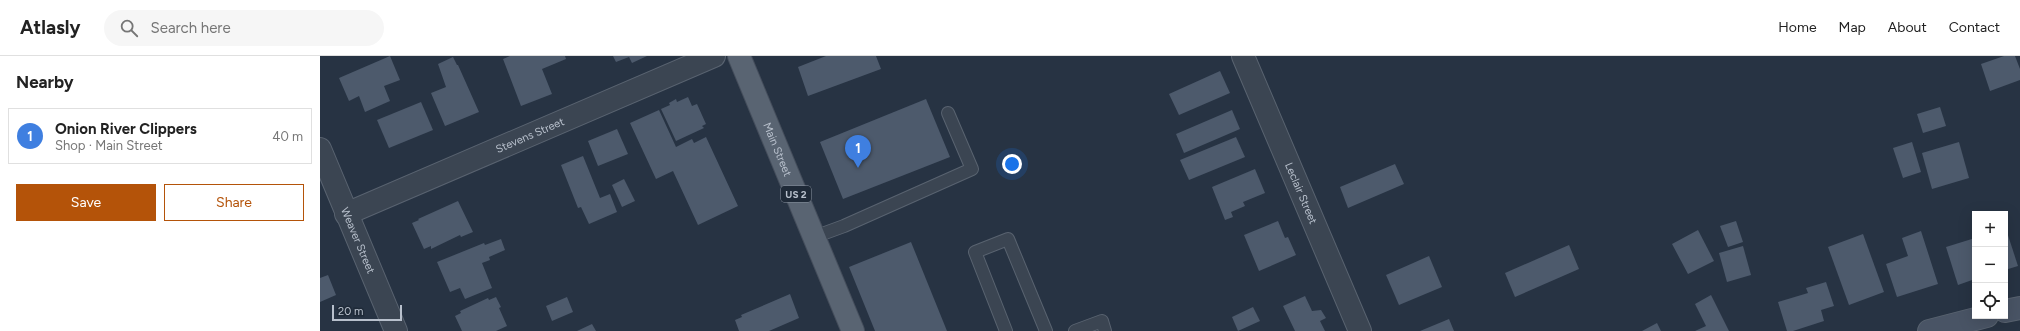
<!DOCTYPE html>
<html lang="en">
<head>
<meta charset="utf-8">
<style>
  :root { --surface:#fff; --page:#f6f6f6; --text:#222; --muted:#767676; --line:#e0e0e0; --accent:#b45309 }
  body { margin:0; font-family:Figtree,sans-serif; background:var(--page); color:var(--text) }
  .controls { position:absolute; right:12px; bottom:12px; display:grid; overflow:hidden; border-radius:0px; box-shadow:0 4px 16px #0002 }
  .controls button { width:36px; height:36px; display:grid; place-items:center; padding:0; border:0; border-bottom:1px solid var(--line); background:var(--surface); color:var(--text); font:20px sans-serif }
  .scale { position:absolute; left:12px; bottom:10px; width:70px; box-sizing:border-box; padding-left:4px; border:2px solid #b8c0cc; border-top:0; font-size:11px; line-height:14px; white-space:nowrap; color:#b8c0cc; -webkit-text-stroke:3px #1f2a38; paint-order:stroke }
  .you { position:absolute; left:692px; top:108px; width:14px; height:14px; margin:-10px; border:3px solid #fff; border-radius:50%; background:#1a73e8; box-shadow:0 0 0 6px #1a73e833 }
  .badge { display:grid; place-items:center; width:26px; height:26px; border-radius:50%; background:var(--accent); color:#fff; font-size:13px; font-weight:700 }
  .pin { position:absolute; translate:-50% -33px; filter:drop-shadow(0 1px 2px #0008) }
  .pin::after { content:''; position:absolute; top:21px; width:14px; height:12px; background:inherit; clip-path:polygon(0 0,100% 0,50% 100%) }
  .list { margin:0; padding:0; list-style:none }
  h2 { display:flex; justify-content:space-between; align-items:center; height:52px; margin:0; padding:0 16px; font-size:17px }
  h2 small { font-size:13px; font-weight:400; color:var(--muted) }
  .list li { display:grid; grid-template-columns:26px 1fr auto; gap:12px; align-items:center; box-sizing:border-box; height:56px; margin:0 8px 8px; padding:0 8px; border:1px solid var(--line); border-radius:0px }
  .list b { display:block; font-size:15px; white-space:nowrap }
  .list p { margin:0; font-size:13px; white-space:nowrap; color:var(--muted) }
  .list em { font-size:13px; font-style:normal; color:var(--muted) }
  .actions { display:flex; gap:8px; padding:12px 16px }
  .actions a { flex:1; padding:9px 0; border:1px solid var(--accent); border-radius:0px; text-align:center; font-size:14px; color:var(--accent) }
  .actions .main { background:var(--accent); color:#fff }
  .icon { flex:none; width:22px; height:22px; fill:none; stroke:currentColor; stroke-width:2; stroke-linecap:round; stroke-linejoin:round }
  .map { position:relative; flex:none; width:1700px; height:275px; overflow:hidden }
  header { display:flex; align-items:center; gap:24px; box-sizing:border-box; height:56px; padding:0 20px; background:var(--surface); border-bottom:1px solid var(--line) }
  header strong { font-size:19px }
  nav { display:flex; gap:22px; margin-inline-start:auto; font-size:14px }
  .search { width:280px; height:36px; background:var(--page); display:flex; align-items:center; gap:10px; box-sizing:border-box; padding:0 14px; border-radius:22px; color:var(--muted); font-size:15px }
  main { display:flex }
  aside { flex:1; background:var(--surface) }
  .map>svg:first-child { display:block }
  .building { fill:#4d5a6c }
  .lines { fill:none; stroke-linecap:round; stroke-linejoin:round }
  .lane-casing { stroke:#596370; stroke-width:14 }
  .street-casing { stroke:#596370; stroke-width:24 }
  .secondary-casing { stroke:#596370; stroke-width:24 }
  .primary-casing { stroke:#454e5c; stroke-width:24 }
  .lane { stroke:#3b4552; stroke-width:12 }
  .street { stroke:#3b4552; stroke-width:22 }
  .secondary { stroke:#495465; stroke-width:22 }
  .primary { stroke:#596472; stroke-width:22 }
  .labels { text-anchor:middle; stroke-width:3; stroke-linejoin:round; paint-order:stroke }
  .shield { fill:#1f2a38; stroke:#8a93a0; stroke-width:1 }
  .shield-label { font-size:10px; font-weight:bold; fill:#b8c0cc }
  .street-label { font-size:11px; fill:#b8c0cc; stroke:#1f2a38 }
</style>
</head>
<body>
<header>
<strong>Atlasly</strong>
<div class="search"><svg class="icon" aria-label="search" viewBox="0 0 24 24"><circle cx="10" cy="10" r="6"/><path d="M15 15l6 6"/></svg>Search here</div>
<nav><a>Home</a><a>Map</a><a>About</a><a>Contact</a></nav>
</header>
<main>
<aside>
<h2>Nearby<small></small></h2>
<ul class="list">
<li><span class="badge" style="background:#3f7fe0">1</span><div><b>Onion River Clippers</b><p>Shop · Main Street</p></div><em>40 m</em></li>
</ul>
<div class="actions"><a class="main">Save</a><a>Share</a></div>
</aside>
<div class="map">
<svg width="1700" height="275" viewBox="0 0 1700 275">
  <rect width="100%" height="100%" fill="#273343"/>
  <!-- building -->
  <g class="building">
    <path d="M70 0 80 24 64 30 70 45 45 56 39 40 29 45 19 22Z"/>
    <path d="M190 0H245L246 3 222 13 232 38 201 50 183 3Z"/>
    <path d="M293 0H327L312 7 309 1 296 6Z"/>
    <path d="M506 0H556L561 13 488 40 478 11Z"/>
    <path d="M1684 0H1695L1700 13V24L1670 35 1661 8Z"/>
    <path d="M133 1 137 9H138L159 56 125 70 111 37 126 31 118 8Z"/>
    <path d="M900 15 910 37 859 59 849 38Z"/>
    <path d="M368 41 372 50 377 48 386 68 382 70 384 72 356 85 341 53 350 49 349 47 356 43 357 46Z"/>
    <path d="M606 43 630 101 523 143 500 86Z"/>
    <path d="M101 46 113 74 69 92 57 64Z"/>
    <path d="M1620 51 1626 70 1603 77 1597 58Z"/>
    <path d="M339 54 356 91 372 83 374 87 386 81 418 150 378 169 353 115 336 123 310 67Z"/>
    <path d="M912 54 920 73 864 97 856 78Z"/>
    <path d="M297 73 308 98 278 110 268 85Z"/>
    <path d="M916 81 925 101 869 124 860 104Z"/>
    <path d="M1592 86 1601 116 1583 122 1573 92Z"/>
    <path d="M1639 86 1649 122 1612 133 1602 97Z"/>
    <path d="M263 100 280 142 290 138 297 156 269 168 261 151 258 152 241 109Z"/>
    <path d="M1075 108 1084 128 1028 152 1020 131Z"/>
    <path d="M935 113 945 137 923 146 925 150 911 156 913 161 905 164 892 131Z"/>
    <path d="M304 123 315 145 302 151 292 129Z"/>
    <path d="M138 145 153 176 141 181 140 179 111 193V190L104 193 92 167 99 164 98 163Z"/>
    <path d="M958 165 965 182 968 181 976 199 939 215 924 179Z"/>
    <path d="M1416 165 1423 186 1408 191 1400 170Z"/>
    <path d="M1685 170 1698 210 1685 214Z"/>
    <path d="M1378 174 1394 205 1368 218 1352 188Z"/>
    <path d="M1601 175 1618 228 1577 241 1566 208 1588 200 1582 182Z"/>
    <path d="M1543 178 1564 236 1529 249 1508 191Z"/>
    <path d="M1655 182V223L1638 229 1626 191Z"/>
    <path d="M181 183 185 194 169 201 170 204 162 207 172 232 145 243 140 232 130 236 117 206 164 187 165 189Z"/>
    <path d="M591 186 627 275H555L529 211Z"/>
    <path d="M1249 189 1259 213 1195 241 1185 217Z"/>
    <path d="M1423 190 1431 219 1407 226 1399 197Z"/>
    <path d="M1109 200 1122 231 1079 249 1066 219Z"/>
    <path d="M8 219 16 239 0 246V222Z"/>
    <path d="M1506 226 1514 250 1501 254 1504 265 1473 275H1467L1458 246 1488 237 1486 232Z"/>
    <path d="M470 238 479 262 449 275H419L415 264 422 261 421 259Z"/>
    <path d="M1391 239 1409 275H1375L1386 270 1375 248Z"/>
    <path d="M985 240 992 255 1001 254 1006 262 1000 265 1005 275H975L963 250Z"/>
    <path d="M176 241 181 251 179 252 187 270 176 275H142L135 260 141 257 140 255 168 242 169 244Z"/>
    <path d="M247 241 253 256 232 265 226 250Z"/>
    <path d="M933 251 940 265 918 275 912 261Z"/>
    <path d="M1129 263 1134 275H1100Z"/>
    <path d="M1337 267 1341 275H1322Z"/>
    <path d="M272 268 276 275H257Z"/>
  </g>
  <g class="lines">
    <defs>
      <g id="lane">
        <path d="M494 181 524 170 652 113 628 57"/>
        <path d="M686 275 655 196 688 183 726 275"/>
        <path d="M755 275 782 265 785 275"/>
      </g>
      <g id="street">
        <path id="s1" d="M923 0 1040 275"/>
        <path id="s2" d="M0 93 76 275"/>
        <path id="s3" d="M26 158 394 0"/>
      </g>
      <g id="secondary">
        <path d="M1685 255 1700 252"/>
        <path d="M1609 275 1667 260"/>
      </g>
      <g id="primary">
        <path id="s4" d="M419 0 533 275"/>
      </g>
    </defs>
    <!-- lane casing -->
    <use href="#lane" class="lane-casing"/>
    <!-- street casing -->
    <use href="#street" class="street-casing"/>
    <!-- secondary casing -->
    <use href="#secondary" class="secondary-casing"/>
    <!-- primary casing -->
    <use href="#primary" class="primary-casing"/>
    <!-- lane -->
    <use href="#lane" class="lane"/>
    <!-- street -->
    <use href="#street" class="street"/>
    <!-- secondary -->
    <use href="#secondary" class="secondary"/>
    <!-- primary -->
    <use href="#primary" class="primary"/>
  </g>
  <g class="labels">
    <!-- shield labels -->
    <rect class="shield" x="461" y="130" width="30" height="16" rx="3"/>
    <g class="shield-label">
      <text x="476" y="142">US 2</text>
    </g>
    <!-- street labels -->
    <g class="street-label">
      <text dy="4" stroke="none"><textPath href="#s3" startOffset="200">Stevens Street</textPath></text>
      <text dy="4" stroke="none"><textPath href="#s4" startOffset="101">Main Street</textPath></text>
      <text dy="4" stroke="none"><textPath href="#s1" startOffset="149">Leclair Street</textPath></text>
      <text dy="4" stroke="none"><textPath href="#s2" startOffset="99">Weaver Street</textPath></text>
    </g>
  </g>
</svg>
<div class="controls">
<button>+</button>
<button>−</button>
<button><svg class="icon" aria-label="locate" viewBox="0 0 24 24"><circle cx="12" cy="12" r="6"/><path d="M12 2v4M12 18v4M2 12h4M18 12h4"/></svg></button>
</div>
<div class="scale">20 m</div>
<div class="you"></div>
<div class="pin badge" style="left:538px;top:112px;background:#3f7fe0">1</div>
</div>
</main>
</body>
</html>
